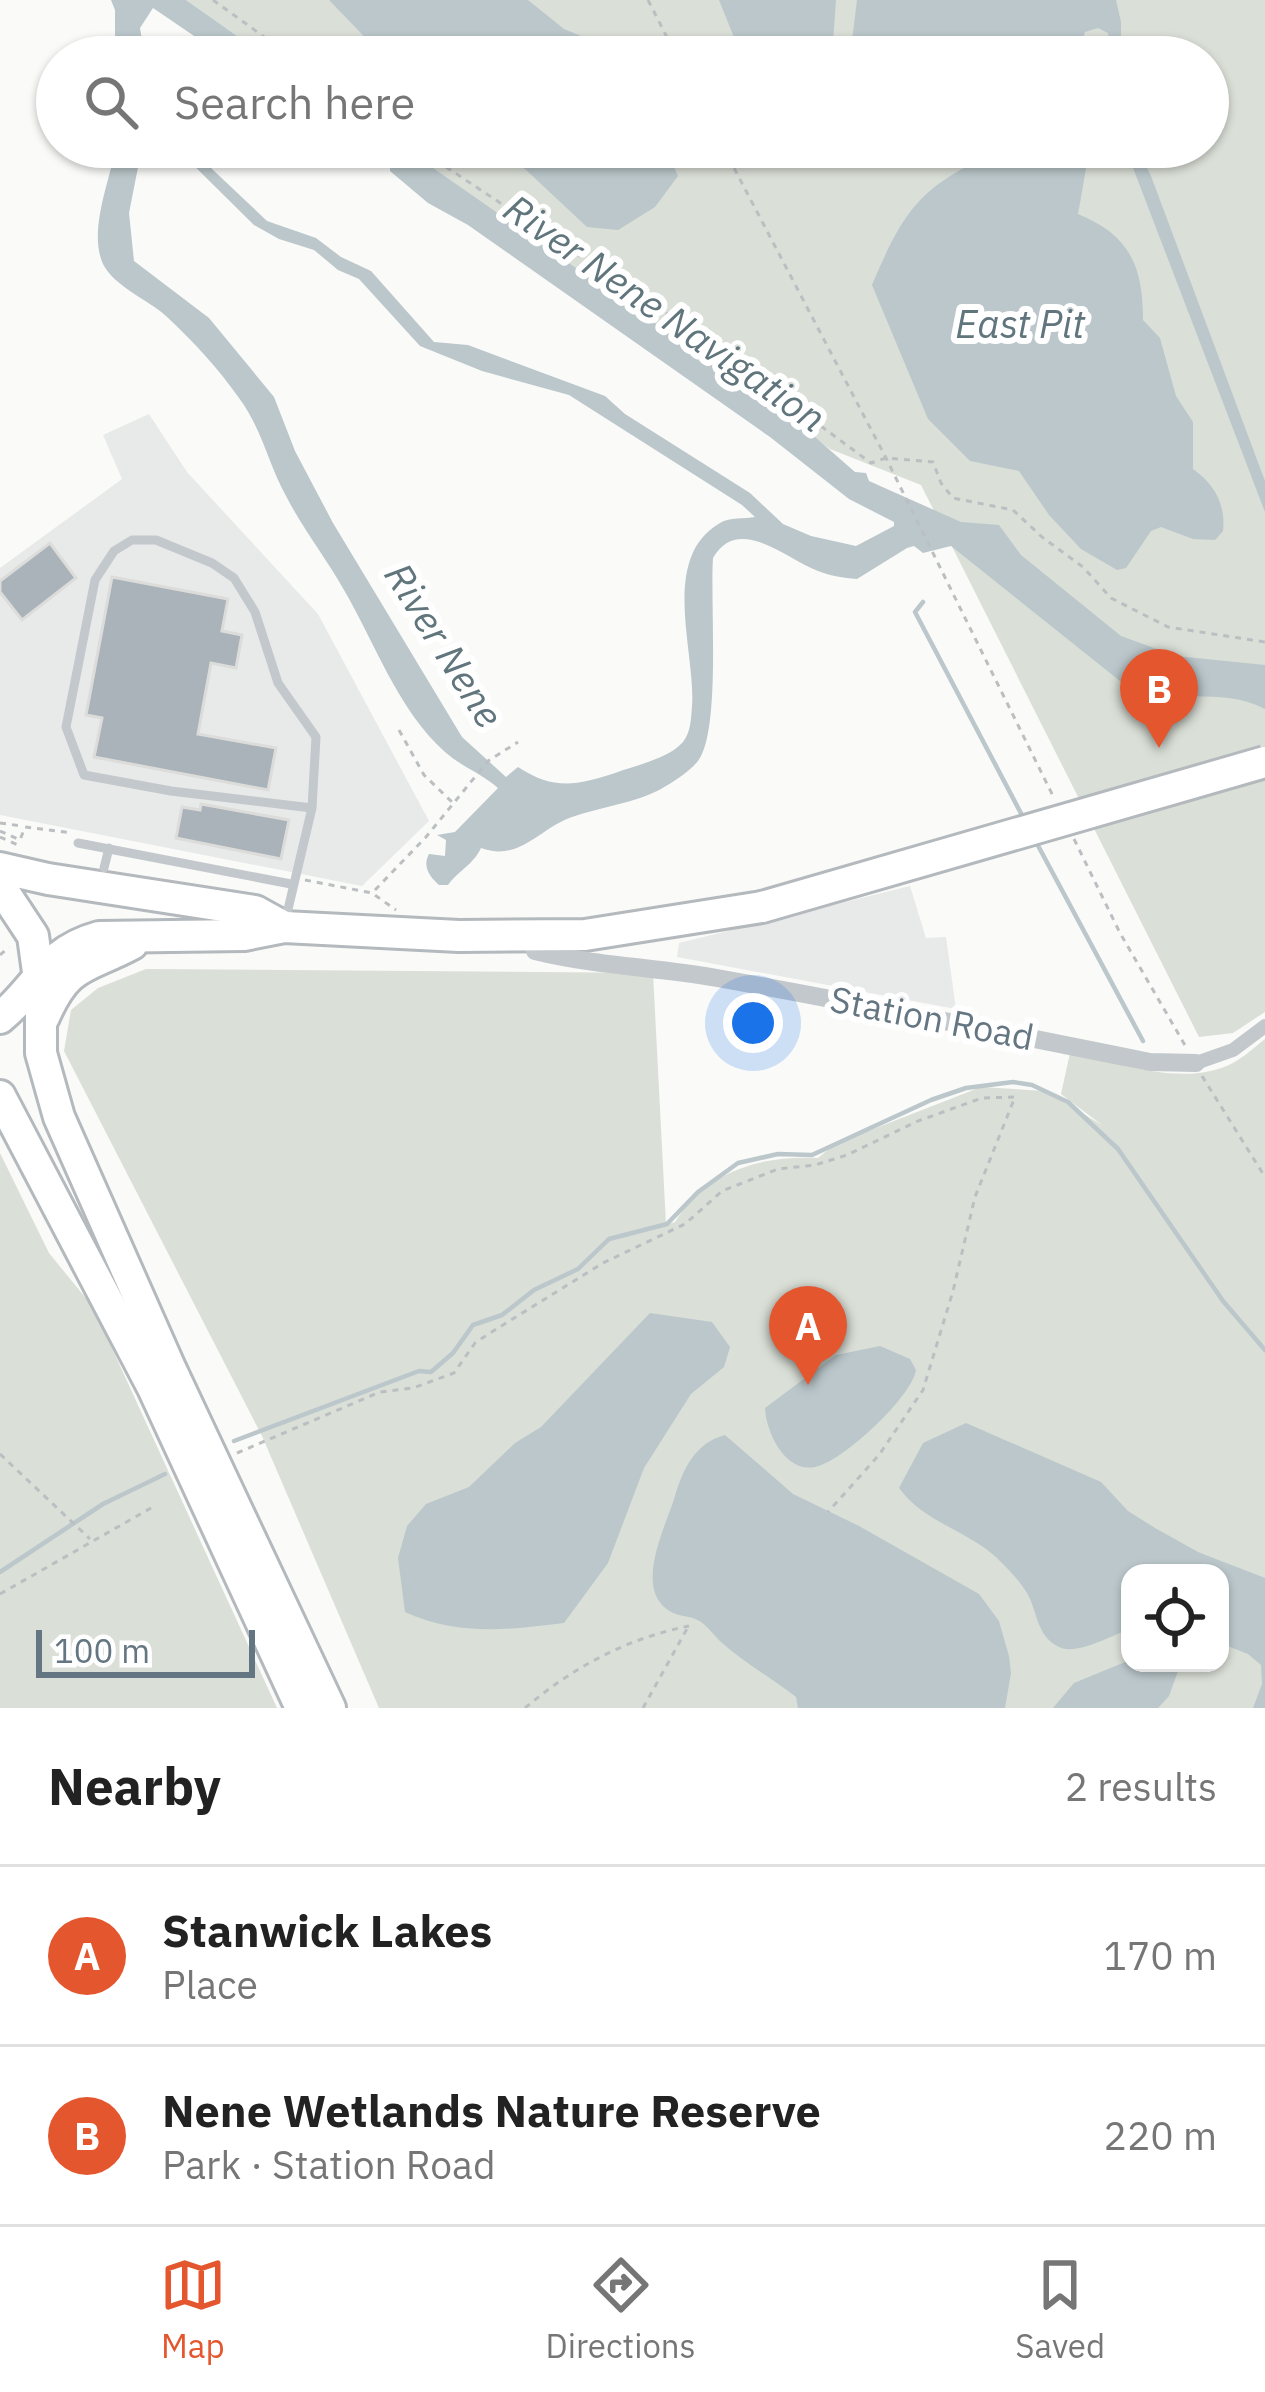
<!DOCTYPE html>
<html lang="en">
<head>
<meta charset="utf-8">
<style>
  :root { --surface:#fff; --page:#f2f2f2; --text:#222; --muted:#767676; --line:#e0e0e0; --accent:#e4572e }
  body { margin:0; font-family:"IBM Plex Sans",sans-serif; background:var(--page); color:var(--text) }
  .controls { position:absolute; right:36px; bottom:36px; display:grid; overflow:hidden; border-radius:24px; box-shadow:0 3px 9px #0004 }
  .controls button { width:108px; height:108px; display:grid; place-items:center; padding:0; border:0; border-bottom:3px solid var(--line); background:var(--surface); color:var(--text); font:60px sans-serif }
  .scale { position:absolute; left:36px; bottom:30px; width:219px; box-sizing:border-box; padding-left:12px; border:6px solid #657683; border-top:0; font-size:33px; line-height:42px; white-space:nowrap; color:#657683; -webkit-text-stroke:9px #fff; paint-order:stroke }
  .you { position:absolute; left:753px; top:1023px; width:42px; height:42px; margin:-30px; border:9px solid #fff; border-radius:50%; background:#1a73e8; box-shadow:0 0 0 18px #1a73e833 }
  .badge { display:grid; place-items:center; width:78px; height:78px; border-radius:50%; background:var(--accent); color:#fff; font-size:39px; font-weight:700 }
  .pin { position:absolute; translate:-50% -99px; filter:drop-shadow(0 3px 6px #0008) }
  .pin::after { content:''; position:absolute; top:63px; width:42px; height:36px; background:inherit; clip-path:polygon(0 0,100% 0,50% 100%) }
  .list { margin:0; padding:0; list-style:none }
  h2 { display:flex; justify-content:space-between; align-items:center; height:156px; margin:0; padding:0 48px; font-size:51px }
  h2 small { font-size:39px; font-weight:400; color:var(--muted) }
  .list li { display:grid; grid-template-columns:78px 1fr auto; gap:36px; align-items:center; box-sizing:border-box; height:180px; padding:0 48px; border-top:3px solid var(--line) }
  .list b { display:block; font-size:45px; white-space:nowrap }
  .list p { margin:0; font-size:39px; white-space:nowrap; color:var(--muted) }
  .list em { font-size:39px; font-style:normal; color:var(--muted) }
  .icon { flex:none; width:66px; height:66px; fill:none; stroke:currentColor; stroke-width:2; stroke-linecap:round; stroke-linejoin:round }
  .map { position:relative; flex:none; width:1265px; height:1708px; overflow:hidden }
  .search { position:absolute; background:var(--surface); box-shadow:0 3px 9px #0004; left:36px; right:36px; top:36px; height:132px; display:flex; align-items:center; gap:30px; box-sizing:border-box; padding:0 42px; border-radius:66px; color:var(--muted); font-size:45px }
  .sheet { height:516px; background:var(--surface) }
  nav { display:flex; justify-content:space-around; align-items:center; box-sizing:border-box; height:168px; border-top:3px solid var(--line); background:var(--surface); font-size:33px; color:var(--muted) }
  nav a { display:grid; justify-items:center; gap:6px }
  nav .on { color:var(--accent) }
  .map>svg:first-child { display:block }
  .built { fill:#e8e9e9 }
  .green { fill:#dadfd7; fill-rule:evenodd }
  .water { fill:#bbc7cb }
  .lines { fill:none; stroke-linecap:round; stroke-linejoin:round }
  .stream { stroke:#bbc7cb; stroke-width:4.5 }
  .building { fill:#aab3b9; stroke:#dcdcda; stroke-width:3 }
  .trunk-casing { stroke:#b4b9bd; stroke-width:36 }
  .path { stroke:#bbbfc2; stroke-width:3; stroke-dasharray:6 6; stroke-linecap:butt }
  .service { stroke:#c3c8cc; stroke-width:9 }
  .pedestrian { stroke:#c3c8cc; stroke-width:14 }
  .minor { stroke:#c3c8cc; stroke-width:18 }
  .trunk { stroke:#fff; stroke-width:30 }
  .trunk-bridge-casing { stroke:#b4b9bd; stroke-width:36; stroke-linecap:butt }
  .trunk-bridge { stroke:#fff; stroke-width:30 }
  .labels { text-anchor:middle; stroke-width:12; stroke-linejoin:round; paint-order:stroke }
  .street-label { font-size:36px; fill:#657683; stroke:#fff }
  .water-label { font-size:39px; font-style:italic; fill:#60757c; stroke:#fff }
</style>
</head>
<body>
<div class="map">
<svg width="1265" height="1708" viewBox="0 0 1265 1708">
  <rect width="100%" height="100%" fill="#fafaf8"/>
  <!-- built -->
  <g class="built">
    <path d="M149 414 187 472 318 614 429 821 362 886 0 815V568L122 479 103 435Z"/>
    <path d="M910 886 926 938 946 937 956 1009 677 957 679 943Z"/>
  </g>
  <!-- green -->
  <g class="green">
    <path d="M186 0H1265V1012L1233 1033 1199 1037 921 485 830 449 403 147H1208V57H267Z"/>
    <path d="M146 969 653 973 666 1225 675 1222C707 1171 761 1155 818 1158L835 1144 981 1087 1045 1091 1102 1125 1061 1094 1070 1053C1120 1063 1185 1088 1233 1063 1244 1057 1255 1047 1265 1039V1708H379L262 1436 64 1051 71 1010 98 988ZM1130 1573H1220V1663H1130Z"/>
    <path d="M0 1153 49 1253 93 1307 277 1708H0Z"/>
  </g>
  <!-- water -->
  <g class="water">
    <path d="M111 0H186L267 57H225L153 8 140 28 145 57H115V10Z"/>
    <path d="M329 0H528L564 29 608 47 614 57H384Z"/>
    <path d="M719 0H836L832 57H742Z"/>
    <path d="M857 0H1116L1121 22V57H1110L1108 33 1098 28 1085 32 1077 57H850Z"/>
    <path d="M116 147H142L129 213 134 261 209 318 274 397 295 451 333 523 462 737 506 777 518 767C553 790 576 786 615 773 636 765 668 759 683 742 691 732 691 718 692 706 696 652 659 558 720 523 730 517 745 519 755 517L742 505 569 395 482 371 420 346 359 279 338 270 314 250 279 239 254 225 175 147H196L212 169 267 221 316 238 341 257 371 271 434 342 468 345 605 396 625 414 750 493 783 524 811 536 856 546 894 526V522L849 499 770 437 468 225 428 203 390 171V166L364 147H383L394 155 406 149 730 376 815 437 855 472 866 473 869 481 961 522 999 525 1021 555 1121 636 1176 656 1265 665V709C1220 685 1169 707 1125 685L951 546 923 553 914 546 907 548 857 579C843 578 831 576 818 571 785 558 738 514 713 558 710 602 721 731 698 761 689 772 673 782 661 789 635 803 600 807 572 817 538 829 520 862 481 848 473 865 459 870 448 885H439C430 877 422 867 429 854L445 856 446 840 437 835 455 832 498 788C481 773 462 767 445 752 398 710 375 643 344 590 326 558 303 529 286 496 268 463 262 429 239 398 218 368 193 341 166 316 147 299 115 287 103 264 88 231 110 180 116 147Z"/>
    <path d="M487 147H665L678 176 655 207 618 230 587 227 525 169Z"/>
    <path d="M1005 147H1074L1087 163 1078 214C1129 235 1143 265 1143 320L1160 338 1176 396 1193 422V469C1214 484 1226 504 1223 531L1215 540 1193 539 1161 527 1151 531 1126 568 1117 570 1081 549 1049 515 1019 471 970 461 928 419 872 285C908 200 924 186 1005 147Z"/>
    <path d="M1125 147H1137L1151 176 1265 481V512Z"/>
    <path d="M650 1313 712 1322 730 1347 724 1367 691 1394 644 1468 608 1563 564 1623C507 1630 458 1636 405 1612L398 1558 407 1526 426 1504 469 1487 515 1443 541 1427Z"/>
    <path d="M880 1346 910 1359 916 1370C912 1397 842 1462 815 1467 785 1473 766 1432 765 1408L836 1355Z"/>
    <path d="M966 1423 1101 1482 1128 1511 1155 1528 1198 1552 1265 1578V1708H1253L1262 1684 1261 1665 1248 1654 1220 1643V1573H1130V1629C1112 1635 1077 1656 1059 1647 1036 1636 1038 1612 1027 1593 1021 1583 1011 1572 1003 1564 973 1531 926 1525 899 1488L923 1443Z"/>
    <path d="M725 1435 793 1494 859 1526 979 1594 999 1621 1009 1656 1011 1673 1005 1708H798L796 1697C772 1678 743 1662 721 1642 714 1635 709 1628 701 1622 692 1616 685 1617 676 1614 629 1595 666 1527 675 1496 683 1469 695 1443 725 1435Z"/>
    <path d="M1130 1660V1663H1170L1178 1671 1169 1696 1158 1708H1053L1074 1683Z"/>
  </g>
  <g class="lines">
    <!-- stream -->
    <g class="stream">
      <path d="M923 602 915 612 1024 819"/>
      <path d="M1035 840 1143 1041"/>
      <path d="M234 1441 419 1371 431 1372 453 1353 473 1325 502 1315 534 1290 578 1269 609 1239 667 1224 698 1192 738 1163 778 1154 812 1155 931 1100 966 1088 1013 1082 1032 1085 1068 1102 1118 1149 1223 1301 1265 1350"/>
      <path d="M0 1572 103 1504 165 1474"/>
    </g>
  </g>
  <!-- building -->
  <g class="building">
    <path d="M50 543 76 578 22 620 0 592V581Z"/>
    <path d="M112 577 228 599 222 631 242 635 236 668 211 663 198 734 276 748 268 790 94 757 102 718 86 715Z"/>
    <path d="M201 804 289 820 281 859 176 838 182 807 200 810Z"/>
  </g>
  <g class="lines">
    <defs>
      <g id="trunk">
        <path d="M0 868 48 879 255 911 284 927"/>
        <path d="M0 886 33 936 41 994V1053L59 1117 171 1370 330 1708"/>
        <path d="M44 1017C68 962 85 969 132 944"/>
        <path d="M0 1018C39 986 45 952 99 937L244 935 284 927 459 936 585 935 762 907"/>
        <path d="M0 1096 153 1388 301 1708"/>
      </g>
    </defs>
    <!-- trunk casing -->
    <use href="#trunk" class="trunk-casing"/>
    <!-- path -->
    <g class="path">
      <path d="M213 0 292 57"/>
      <path d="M648 0 677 57"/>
      <path d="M416 147 681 323 871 463 886 458 933 462 941 483 953 498 1013 510 1042 537 1083 567 1111 598 1168 627 1265 642"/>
      <path d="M723 147 886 458 1054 798"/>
      <path d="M399 730 424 775 452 802"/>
      <path d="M0 823 22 826"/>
      <path d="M0 831 20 840 25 827 72 833"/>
      <path d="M0 837 18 845 16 848"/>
      <path d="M1074 839 1120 933 1186 1047"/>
      <path d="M305 880 372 893 396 910"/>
      <path d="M375 890 426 837 488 761 518 742"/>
      <path d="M0 955 9 947"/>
      <path d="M1202 1076 1265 1177"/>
      <path d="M237 1453 380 1392 413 1388 454 1373 475 1343 490 1333 603 1263 685 1224 722 1191 778 1169 815 1165 847 1155 918 1121 982 1098 1015 1097 975 1197 953 1291 923 1390 879 1455 828 1512"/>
      <path d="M0 1454 90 1539"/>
      <path d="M0 1594 151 1508"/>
      <path d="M525 1708C573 1667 628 1638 689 1626"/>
      <path d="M643 1708 688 1627"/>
    </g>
    <!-- service -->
    <g class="service">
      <path d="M78 843 291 884"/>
      <path d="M104 868 109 848"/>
      <path d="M285 922 312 808 316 737 278 683 255 612 234 578 212 563 156 540H132L114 551 95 580 66 727 84 775 171 791 312 808"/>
    </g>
    <!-- pedestrian -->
    <path class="pedestrian" d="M1196 1063 1233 1050 1265 1026"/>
    <!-- minor -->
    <path class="minor" d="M532 936 535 951C595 966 656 967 717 978 862 1004 1006 1033 1150 1062L1196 1063"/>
    <!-- trunk -->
    <use href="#trunk" class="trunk"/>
    <defs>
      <path id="trunk-bridge" d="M762 907 1265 762"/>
    </defs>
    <!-- trunk-bridge casing -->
    <use href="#trunk-bridge" class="trunk-bridge-casing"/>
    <!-- trunk-bridge -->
    <use href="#trunk-bridge" class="trunk-bridge"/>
  </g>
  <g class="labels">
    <!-- street labels -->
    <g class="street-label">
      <text transform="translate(932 1018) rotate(11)" y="13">Station Road</text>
    </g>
    <!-- water labels -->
    <g class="water-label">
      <text transform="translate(665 313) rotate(35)" y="14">River Nene Navigation</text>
      <text x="1020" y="338">East Pit</text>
      <text transform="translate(444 645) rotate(58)" y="14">River Nene</text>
    </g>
  </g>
</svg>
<div class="controls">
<button><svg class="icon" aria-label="locate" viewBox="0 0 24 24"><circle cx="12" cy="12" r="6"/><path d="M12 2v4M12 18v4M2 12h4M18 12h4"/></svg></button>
</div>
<div class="scale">100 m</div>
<div class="you"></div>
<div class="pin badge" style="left:808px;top:1385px">A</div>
<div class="pin badge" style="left:1159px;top:748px">B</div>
<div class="search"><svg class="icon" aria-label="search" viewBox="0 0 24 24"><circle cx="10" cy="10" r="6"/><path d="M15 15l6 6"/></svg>Search here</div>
</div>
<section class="sheet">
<h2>Nearby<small>2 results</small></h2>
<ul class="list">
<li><span class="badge">A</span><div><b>Stanwick Lakes</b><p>Place</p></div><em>170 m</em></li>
<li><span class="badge">B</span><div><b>Nene Wetlands Nature Reserve</b><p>Park · Station Road</p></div><em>220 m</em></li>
</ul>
</section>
<nav>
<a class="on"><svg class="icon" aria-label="map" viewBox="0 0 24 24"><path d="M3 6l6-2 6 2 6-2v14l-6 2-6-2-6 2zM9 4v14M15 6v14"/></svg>Map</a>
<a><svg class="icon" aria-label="directions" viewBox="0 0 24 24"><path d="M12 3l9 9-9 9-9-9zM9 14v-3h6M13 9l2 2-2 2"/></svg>Directions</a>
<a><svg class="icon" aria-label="saved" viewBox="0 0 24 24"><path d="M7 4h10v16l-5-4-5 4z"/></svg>Saved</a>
</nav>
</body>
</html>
